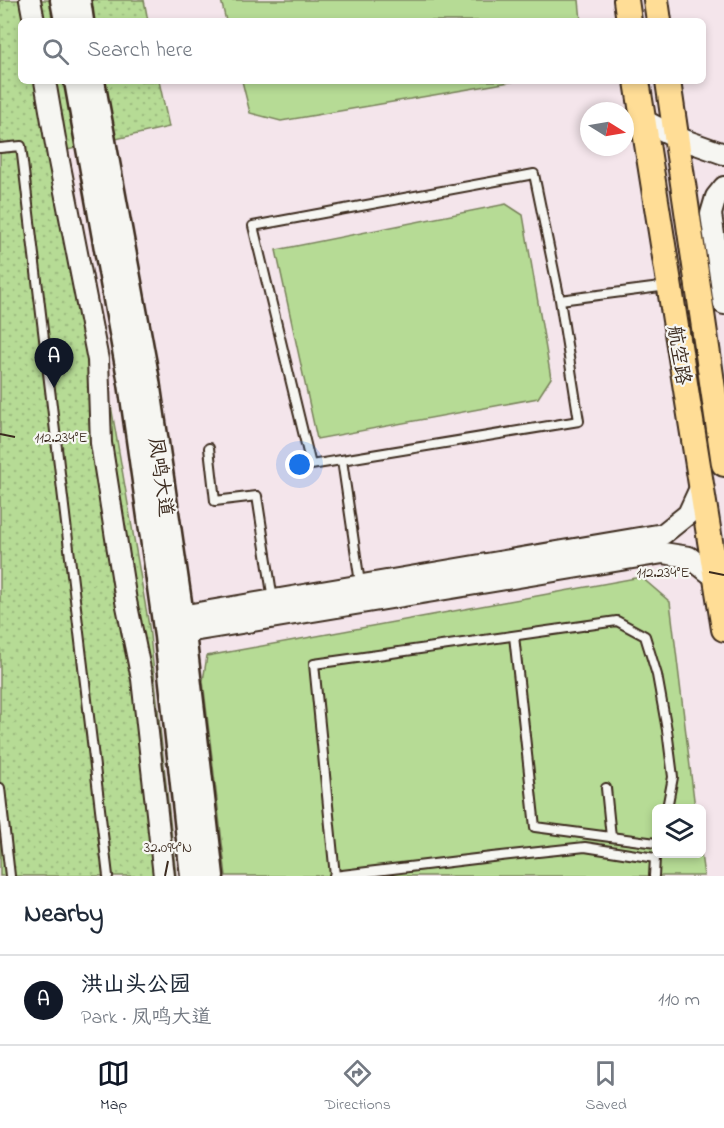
<!DOCTYPE html>
<html lang="en">
<head>
<meta charset="utf-8">
<style>
  :root { --surface:#fff; --page:#f2f2f3; --text:#1f2937; --muted:#747a83; --line:#e0e1e3; --accent:#111827 }
  body { margin:0; font-family:"Indie Flower","LXGW WenKai TC",sans-serif; background:var(--page); color:var(--text) }
  .controls { position:absolute; right:18px; bottom:18px; display:grid; overflow:hidden; border-radius:9px; box-shadow:0 3px 9px #0003 }
  .controls button { width:54px; height:54px; display:grid; place-items:center; padding:0; border:0; border-bottom:2px solid var(--line); background:var(--surface); color:var(--text); font:30px sans-serif }
  .compass { position:absolute; left:580px; top:102px; width:54px; height:54px; border-radius:50%; background:var(--surface); box-shadow:0 3px 9px #0003; rotate:101deg }
  .you { position:absolute; left:300px; top:465px; width:21px; height:21px; margin:-15px; border:4px solid #fff; border-radius:50%; background:#1a73e8; box-shadow:0 0 0 9px #1a73e833 }
  .badge { display:grid; place-items:center; width:39px; height:39px; border-radius:50%; background:var(--accent); color:#fff; font-size:20px; font-weight:700 }
  .pin { position:absolute; translate:-50% -50px; filter:drop-shadow(0 2px 3px #0008) }
  .pin::after { content:''; position:absolute; top:32px; width:21px; height:18px; background:inherit; clip-path:polygon(0 0,100% 0,50% 100%) }
  .list { margin:0; padding:0; list-style:none }
  h2 { display:flex; justify-content:space-between; align-items:center; height:78px; margin:0; padding:0 24px; font-size:26px }
  h2 small { font-size:20px; font-weight:400; color:var(--muted) }
  .list li { display:grid; grid-template-columns:39px 1fr auto; gap:18px; align-items:center; box-sizing:border-box; height:90px; padding:0 24px; border-top:2px solid var(--line) }
  .list b { display:block; font-size:22px; white-space:nowrap }
  .list p { margin:0; font-size:20px; white-space:nowrap; color:var(--muted) }
  .list em { font-size:20px; font-style:normal; color:var(--muted) }
  .icon { flex:none; width:33px; height:33px; fill:none; stroke:currentColor; stroke-width:2; stroke-linecap:round; stroke-linejoin:round }
  .map { position:relative; flex:none; width:724px; height:876px; overflow:hidden }
  .search { position:absolute; background:var(--surface); box-shadow:0 3px 9px #0003; left:18px; right:18px; top:18px; height:66px; display:flex; align-items:center; gap:15px; box-sizing:border-box; padding:0 21px; border-radius:9px; color:var(--muted); font-size:22px }
  .sheet { height:168px; background:var(--surface) }
  nav { display:flex; justify-content:space-around; align-items:center; box-sizing:border-box; height:84px; border-top:2px solid var(--line); background:var(--surface); font-size:16px; color:var(--muted) }
  nav a { display:grid; justify-items:center; gap:3px }
  nav .on { color:var(--accent) }
  .map>svg:first-child { display:block }
  .grass { fill:#b6db95; stroke:#78825a; stroke-width:1.5 }
  .park { fill:url(#park-dots); stroke:#78825a; stroke-width:1.5 }
  .lines { fill:none; stroke-linecap:round; stroke-linejoin:round }
  .service-casing { stroke:#3b2a1e; stroke-width:12 }
  .tertiary-casing { stroke:#3b2a1e; stroke-width:24 }
  .secondary-casing { stroke:#3b2a1e; stroke-width:27 }
  .primary-casing { stroke:#3b2a1e; stroke-width:28 }
  .service { stroke:#f6f6f2; stroke-width:8 }
  .tertiary { stroke:#f6f6f2; stroke-width:20 }
  .secondary { stroke:#f6f6f2; stroke-width:22 }
  .primary { stroke:#ffdd96; stroke-width:24 }
  .ticks { fill:none; stroke:#3b2a1e; stroke-width:2 }
  .labels { text-anchor:middle; stroke-width:4.5; stroke-linejoin:round; paint-order:stroke }
  .street-label { font-size:20px; fill:#3b2a1e; stroke:#f6f6f2 }
  .ticks-label { font-size:15px; text-anchor:middle; fill:#3b2a1e; stroke:#f6f6f2; stroke-width:4.5; stroke-linejoin:round; paint-order:stroke }
</style>
</head>
<body>
<div class="map">
<svg width="724" height="876" viewBox="0 0 724 876">
  <defs>
    <pattern id="park-dots" width="8" height="8" patternUnits="userSpaceOnUse" patternTransform="scale(1.5)"><rect width="8" height="8" fill="#b6db95"/><path d="M2 2h.1M6 6h.1" fill="none" stroke="#9dbc80" stroke-width="1.8" stroke-linecap="round"/></pattern>
  </defs>
  <rect width="100%" height="100%" fill="#f4e5eb"/>
  <filter id="ink" filterUnits="userSpaceOnUse"><feTurbulence type="fractalNoise" baseFrequency=".0167" numOctaves="2"/><feDisplacementMap in="SourceGraphic" scale="12" xChannelSelector="R" yChannelSelector="G"/><feConvolveMatrix kernelMatrix="1 2 1 2 8 2 1 2 1" color-interpolation-filters="sRGB"/></filter>
  <g filter="url(#ink)">
    <!-- grass -->
    <g class="grass">
      <path d="M221 0H579L581 21H226Z"/>
      <path d="M242 81H516L281 121 250 113Z"/>
      <path d="M506 204 523 215 551 378 538 398 317 439 276 250Z"/>
      <path d="M641 577 670 602 695 808H656V854H701L704 876H226L203 681 207 656Z"/>
    </g>
    <!-- park -->
    <path class="park" d="M0 0H144L148 21H21V81H159L169 127 67 150 149 626 176 876H0Z"/>
    <g class="lines">
      <defs>
        <g id="service">
          <path d="M0 148 21 146 108 876"/>
          <path d="M560 300 579 421 311 465 253 226 534 174 560 300 668 286"/>
          <path d="M209 448 215 501 257 496 273 600"/>
          <path d="M342 460 360 583"/>
          <path d="M514 636 535 827 656 843"/>
          <path d="M0 788 10 876"/>
          <path d="M606 788 611 837"/>
          <path d="M334 876 492 857 585 847 655 858 654 876"/>
          <path d="M335 876 314 664 617 621 645 636 657 675 667 730 673 777 667 808"/>
        </g>
        <g id="tertiary">
          <path d="M30 0 34 21"/>
          <path d="M45 81 58 156 98 360 101 443 126 601 142 679 164 876"/>
          <path d="M643 120 676 137 724 154"/>
          <path d="M724 187 716 197 711 214 724 304"/>
          <path d="M169 618 663 534 688 514 701 486"/>
          <path d="M168 635 663 553 689 557 716 578"/>
        </g>
        <g id="secondary">
          <path d="M62 0 66 21"/>
          <path d="M79 0 82 21"/>
          <path d="M76 81 130 383 166 636 192 876"/>
          <path d="M93 81 148 381 182 616 212 876"/>
        </g>
        <g id="primary">
          <path d="M626 0 629 21"/>
          <path d="M656 0 659 21"/>
          <path d="M637 81 724 629"/>
          <path d="M668 81 724 464"/>
        </g>
      </defs>
      <!-- service casing -->
      <use href="#service" class="service-casing"/>
      <!-- tertiary casing -->
      <use href="#tertiary" class="tertiary-casing"/>
      <!-- secondary casing -->
      <use href="#secondary" class="secondary-casing"/>
      <!-- primary casing -->
      <use href="#primary" class="primary-casing"/>
      <!-- service -->
      <use href="#service" class="service"/>
      <!-- tertiary -->
      <use href="#tertiary" class="tertiary"/>
      <!-- secondary -->
      <use href="#secondary" class="secondary"/>
      <!-- primary -->
      <use href="#primary" class="primary"/>
    </g>
  </g>
  <!-- ticks -->
  <path class="ticks" d="M0 434 15 437M709 572 724 575M165 876 168 861"/>
  <g class="labels">
    <!-- street labels -->
    <g class="street-label">
      <text transform="translate(680 355) rotate(81)" y="7">航空路</text>
      <text transform="translate(162 477) rotate(82)" y="7">凤鸣大道</text>
    </g>
  </g>
  <g class="ticks-label">
    <text x="61" y="442">112.234°E</text>
    <text x="663" y="577">112.234°E</text>
    <text x="168" y="852">32.094°N</text>
  </g>
</svg>
<div class="controls">
<button><svg class="icon" aria-label="layers" viewBox="0 0 24 24"><path d="M12 4l9 5-9 5-9-5zM3 14l9 5 9-5"/></svg></button>
</div>
<svg class="compass" viewBox="-18 -18 36 36"><path d="M0-13l5 13h-10z" fill="#e53935"/><path d="M0 13l5-13h-10z" fill="#747a83"/></svg>
<div class="you"></div>
<div class="pin badge" style="left:54px;top:388px">A</div>
<div class="search"><svg class="icon" aria-label="search" viewBox="0 0 24 24"><circle cx="10" cy="10" r="6"/><path d="M15 15l6 6"/></svg>Search here</div>
</div>
<section class="sheet">
<h2>Nearby<small></small></h2>
<ul class="list">
<li><span class="badge">A</span><div><b>洪山头公园</b><p>Park · 凤鸣大道</p></div><em>110 m</em></li>
</ul>
</section>
<nav>
<a class="on"><svg class="icon" aria-label="map" viewBox="0 0 24 24"><path d="M3 6l6-2 6 2 6-2v14l-6 2-6-2-6 2zM9 4v14M15 6v14"/></svg>Map</a>
<a><svg class="icon" aria-label="directions" viewBox="0 0 24 24"><path d="M12 3l9 9-9 9-9-9zM9 14v-3h6M13 9l2 2-2 2"/></svg>Directions</a>
<a><svg class="icon" aria-label="saved" viewBox="0 0 24 24"><path d="M7 4h10v16l-5-4-5 4z"/></svg>Saved</a>
</nav>
</body>
</html>
